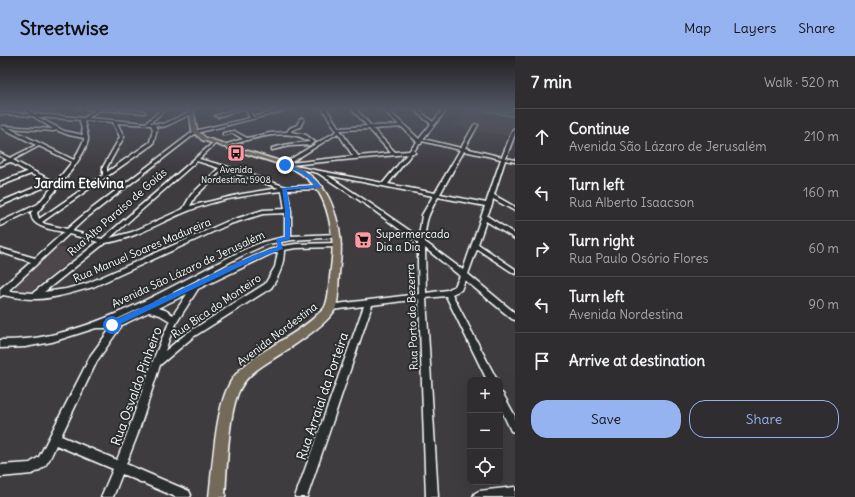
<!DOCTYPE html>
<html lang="en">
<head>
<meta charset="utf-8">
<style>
  :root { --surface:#2f2d30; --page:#3b393c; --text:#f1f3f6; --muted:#a7a8ab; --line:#4a494c; --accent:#95b2f1 }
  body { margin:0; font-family:Delius,sans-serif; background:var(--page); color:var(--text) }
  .controls { position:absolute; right:12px; bottom:12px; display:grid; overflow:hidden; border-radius:8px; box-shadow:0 4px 16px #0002 }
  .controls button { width:36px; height:36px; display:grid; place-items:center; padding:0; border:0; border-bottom:1px solid var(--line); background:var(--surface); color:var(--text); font:20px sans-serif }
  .stop { position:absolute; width:12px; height:12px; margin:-9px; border:3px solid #1a73e8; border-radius:50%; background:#fff }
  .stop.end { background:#1a73e8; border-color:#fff; box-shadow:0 1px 4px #0008 }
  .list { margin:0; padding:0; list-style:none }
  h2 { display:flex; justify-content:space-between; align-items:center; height:52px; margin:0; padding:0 16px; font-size:17px }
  h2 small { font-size:13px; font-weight:400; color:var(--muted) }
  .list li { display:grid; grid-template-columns:26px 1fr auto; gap:12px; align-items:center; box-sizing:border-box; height:56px; padding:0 16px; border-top:1px solid var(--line) }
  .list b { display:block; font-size:15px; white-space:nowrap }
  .list p { margin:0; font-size:13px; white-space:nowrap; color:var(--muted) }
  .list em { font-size:13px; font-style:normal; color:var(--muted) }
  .actions { display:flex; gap:8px; padding:12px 16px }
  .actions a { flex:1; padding:9px 0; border:1px solid var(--accent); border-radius:16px; text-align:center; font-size:14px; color:var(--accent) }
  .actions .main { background:var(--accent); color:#111 }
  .icon { flex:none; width:22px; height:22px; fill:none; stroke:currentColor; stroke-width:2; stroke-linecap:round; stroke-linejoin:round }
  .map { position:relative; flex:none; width:515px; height:441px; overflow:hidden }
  header { display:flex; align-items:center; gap:24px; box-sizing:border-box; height:56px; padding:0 20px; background:var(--accent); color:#111 }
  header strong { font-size:19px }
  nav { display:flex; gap:22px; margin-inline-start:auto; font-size:14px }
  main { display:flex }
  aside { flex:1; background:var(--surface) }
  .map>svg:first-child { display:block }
  .built { fill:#4e464c }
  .green { fill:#55715f; stroke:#aab8af }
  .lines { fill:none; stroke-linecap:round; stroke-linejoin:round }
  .minor-casing { stroke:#fff; stroke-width:3 }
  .major-casing { stroke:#fff; stroke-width:3 }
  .minor { fill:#2a2d2e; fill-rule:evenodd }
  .major { fill:#736b5a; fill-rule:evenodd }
  .route { fill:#1a73e8 }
  .labels { text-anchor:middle; stroke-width:4; stroke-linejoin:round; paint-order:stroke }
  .far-poi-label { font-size:9px; fill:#fff; stroke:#2a2d2e }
  .street-label { font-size:11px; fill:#fff; stroke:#2a2d2e }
  .poi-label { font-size:11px; fill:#fff; stroke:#2a2d2e; text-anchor:start }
  .far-district-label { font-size:13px; font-weight:bold; fill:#fff; stroke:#2a2d2e }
  .near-street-label { font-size:13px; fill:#fff; stroke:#2a2d2e }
</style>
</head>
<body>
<header>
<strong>Streetwise</strong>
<nav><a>Map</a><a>Layers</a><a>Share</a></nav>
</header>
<main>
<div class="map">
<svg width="515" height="441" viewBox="0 0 515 441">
  <rect width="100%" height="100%" fill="#3f3c40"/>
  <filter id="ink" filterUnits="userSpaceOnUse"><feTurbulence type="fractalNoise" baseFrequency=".025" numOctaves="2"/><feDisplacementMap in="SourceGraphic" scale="8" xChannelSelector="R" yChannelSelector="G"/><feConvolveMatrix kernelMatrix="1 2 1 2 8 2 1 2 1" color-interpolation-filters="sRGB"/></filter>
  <g filter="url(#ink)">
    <!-- built -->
    <g class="built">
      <path d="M471 53 515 62V69L508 80 476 74 479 69 473 67 469 73 453 69Z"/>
      <path d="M81 186 89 189 30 236 12 231 55 191 71 193Z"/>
    </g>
    <!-- green -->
    <path class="green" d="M470 52H515V61Z"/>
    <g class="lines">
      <defs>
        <g id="minor">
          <path d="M27 52H31L30 55 35 58 84 62 95 54 79 52 144 55 145 57 99 54 88 62 146 67 163 52H167L150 67 163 68 190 56 193 57 166 70 161 71 159 70 155 69 157 73 153 88 42 166 45 168 67 173 81 161 194 75 250 62 245 52H249L253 61 290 52H296L196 77 85 163 72 175 102 183 214 86 216 87 215 88 199 103 225 110 286 131 320 129 323 131 320 133 287 134 291 155V180L337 178 339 179 340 180 339 181 292 184 267 188 245 198 162 242 111 266 117 264 269 194 277 192 278 189H282L283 190 296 188 338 187 341 189 338 191 296 192 284 194C284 208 279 221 271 232L193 281 160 309 137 380 126 408 189 435 191 439 190 441H176L122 418 113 441H101L113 413 56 389C49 404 48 411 32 418L0 421V409L30 407 39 401 91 299 111 272H96L52 286 25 291 0 292V284C17 284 34 283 51 279 119 265 186 221 248 192L263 186 285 181V157L263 158 230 168 93 231C74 236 54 243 34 243 24 243 13 241 3 239L0 241V233L31 206 0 196V192L35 202 64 176C54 174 38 172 33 164 32 163 31 158 31 157L33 154 0 170V166L38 148 54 129 52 128 0 150V146L48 126 31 118 0 130V126L27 116 10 106 0 110V107L7 104 0 100V97L10 102 36 89 2 72V70L53 73 33 60 0 58V56L30 58 26 55ZM38 61 81 64 80 65 83 79 64 75ZM85 64 113 66 120 81 103 111V119L39 163 37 157C48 143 87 100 88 83 88 78 85 71 84 65ZM117 67 151 69 153 73 150 86 107 116V111L124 81ZM9 72 54 75 56 74 69 79 84 82V84L74 104ZM39 90 72 106 56 126 33 115 13 104ZM197 105 219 112 191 139 183 153 132 176 110 182ZM223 113 279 132 242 138 190 150 195 141ZM282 135 285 153 263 154 226 166 88 227 66 233 44 236 105 187C135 183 160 166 188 155 215 144 253 138 282 135ZM69 178 98 186 33 237 8 235ZM278 196 275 211 265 228 187 277 165 295 169 283 177 266 198 233 273 197ZM187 238 173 259 165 254 158 252ZM149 256 160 259 170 265C148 310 136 358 117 404L61 380 97 305 122 269Z"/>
          <path d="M239 52H245L218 61 215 60Z"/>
          <path d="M322 52H326L339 72 367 70 351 52H355L371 70 399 69 382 52H386L419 83 431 68 412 52H416L433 66 444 52H448L423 83 461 92 474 69 476 68 478 69 465 92 502 101 513 73 515 72V78L506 102 515 104V106L505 104 494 139 515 151V155L493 143 492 149 487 160 515 178V183L486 165 478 188 515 213V218L477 193 468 218 515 257V264L512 263 465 224 461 234 452 238 497 324H487L446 240 426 242 438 441H426L419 243 372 249 307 441H295L364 250 331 254 328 253 327 251 328 249 419 238 418 209V187L368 150 318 117 292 111 294 110 383 127 407 98 290 109 284 107 337 75ZM402 71 417 86 409 95 395 96 373 73ZM369 73 391 97 358 100 340 74ZM338 77 353 100 290 107ZM422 85 460 94 435 137 388 128 412 97H415V96L414 95 419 88H421ZM464 95 501 103 486 147 440 138ZM327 119 433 140 422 159 419 181 371 148ZM438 141 485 150 463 214 425 186C425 165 428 159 438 141ZM425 192 460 220 455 230 447 234 426 237Z"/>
          <path d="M302 62 304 63 300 71 292 74 291 76 306 79 315 86 310 89 289 90 272 94V92L289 88 310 86C287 69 249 84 223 91L221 90 243 83 233 77 224 79H223V77L234 75 247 82 270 77 287 76 290 72 297 69 300 63Z"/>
          <path d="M500 336 503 338 515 360V376L511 375 500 351Z"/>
          <path d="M515 431V441H473L475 437 479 435Z"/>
        </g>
        <path id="major" d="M189 52H193L197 74 206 82 296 110C324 125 332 143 339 172 342 190 341 200 339 218 338 228 339 241 336 251 332 266 287 294 273 303 260 311 247 319 240 333 228 356 227 413 225 441H209C213 410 215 351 231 325 248 297 294 283 319 257 322 255 325 252 326 248 329 240 329 230 330 221 332 203 334 191 331 173 326 144 318 127 292 112L202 84 192 75Z"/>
      </defs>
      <!-- minor casing -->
      <use href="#minor" class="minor-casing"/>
      <!-- major casing -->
      <use href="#major" class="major-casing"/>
      <!-- minor -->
      <use href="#minor" class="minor"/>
      <!-- major -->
      <use href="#major" class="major"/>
    </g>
  </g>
  <!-- sky -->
  <linearGradient id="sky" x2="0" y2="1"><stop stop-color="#232123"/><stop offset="0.46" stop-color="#525664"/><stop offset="1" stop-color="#525664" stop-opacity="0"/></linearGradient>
  <rect width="515" height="114" fill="url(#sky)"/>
  <!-- route -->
  <path class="route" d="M284 108 306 116 322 131 287 134 290 155V183L281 186 283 193 258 202 114 271H109V267L254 199 278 191 276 183 285 181V155L282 132 316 129 303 118 284 110Z"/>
  <!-- icons -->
  <defs>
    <symbol id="bus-square" viewBox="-11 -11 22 22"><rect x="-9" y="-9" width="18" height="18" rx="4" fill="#ff9aa2" stroke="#2a2d2e"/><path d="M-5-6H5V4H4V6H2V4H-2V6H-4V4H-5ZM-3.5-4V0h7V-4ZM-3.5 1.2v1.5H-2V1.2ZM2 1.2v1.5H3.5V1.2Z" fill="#111"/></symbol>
    <symbol id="supermarket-square" viewBox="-11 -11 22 22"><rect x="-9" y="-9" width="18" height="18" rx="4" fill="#ff9aa2" stroke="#2a2d2e"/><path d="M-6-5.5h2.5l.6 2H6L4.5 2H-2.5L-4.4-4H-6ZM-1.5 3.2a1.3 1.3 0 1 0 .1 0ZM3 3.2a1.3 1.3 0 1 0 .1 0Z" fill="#111"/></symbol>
  </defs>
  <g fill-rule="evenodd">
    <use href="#bus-square" x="226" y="87" width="20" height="20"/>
    <use href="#supermarket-square" x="353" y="174" width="20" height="20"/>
  </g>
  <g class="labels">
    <!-- far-poi labels -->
    <g class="far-poi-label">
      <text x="236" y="117">Avenida<tspan x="236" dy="10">Nordestina, 5908</tspan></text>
    </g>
    <!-- street labels -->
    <g class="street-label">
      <text transform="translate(117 156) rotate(-41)" y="4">Rua Alto Paraíso de Goiás</text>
      <text transform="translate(142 194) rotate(-23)" y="4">Rua Manuel Soares Madureira</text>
      <text transform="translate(188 213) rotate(-25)" y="4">Avenida São Lázaro de Jerusalém</text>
      <text transform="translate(216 250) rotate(-34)" y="4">Rua Bica do Monteiro</text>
      <text transform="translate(412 261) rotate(-92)" y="4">Rua Porto do Bezerra</text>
      <text transform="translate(277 278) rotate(-37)" y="4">Avenida Nordestina</text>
    </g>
    <!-- poi labels -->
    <g class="poi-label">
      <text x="376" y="182">Supermercado<tspan x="376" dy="13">Dia a Dia</tspan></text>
    </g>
    <!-- far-district labels -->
    <g class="far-district-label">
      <text x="79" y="132">Jardim Etelvina</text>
    </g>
    <!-- near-street labels -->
    <g class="near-street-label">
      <text transform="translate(136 330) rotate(-70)" y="5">Rua Osvaldo Pinheiro</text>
      <text transform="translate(322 340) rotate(-71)" y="5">Rua Arraial da Porteira</text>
    </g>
  </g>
</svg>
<div class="controls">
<button>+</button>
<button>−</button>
<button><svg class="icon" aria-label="locate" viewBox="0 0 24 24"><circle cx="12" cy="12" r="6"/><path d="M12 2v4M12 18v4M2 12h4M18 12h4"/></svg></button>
</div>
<div class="stop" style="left:112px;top:269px"></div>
<div class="stop end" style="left:285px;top:109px"></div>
</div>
<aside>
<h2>7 min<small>Walk · 520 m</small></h2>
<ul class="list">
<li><svg class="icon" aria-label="ahead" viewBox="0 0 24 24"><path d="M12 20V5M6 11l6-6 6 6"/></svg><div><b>Continue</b><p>Avenida São Lázaro de Jerusalém</p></div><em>210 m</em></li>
<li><svg class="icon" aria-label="left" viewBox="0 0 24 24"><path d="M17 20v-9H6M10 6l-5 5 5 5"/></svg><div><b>Turn left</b><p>Rua Alberto Isaacson</p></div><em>160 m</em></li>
<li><svg class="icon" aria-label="right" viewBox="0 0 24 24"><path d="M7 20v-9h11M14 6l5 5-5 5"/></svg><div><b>Turn right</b><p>Rua Paulo Osório Flores</p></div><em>60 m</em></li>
<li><svg class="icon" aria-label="left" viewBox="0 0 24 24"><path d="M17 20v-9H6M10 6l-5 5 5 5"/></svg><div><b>Turn left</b><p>Avenida Nordestina</p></div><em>90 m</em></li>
<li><svg class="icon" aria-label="arrive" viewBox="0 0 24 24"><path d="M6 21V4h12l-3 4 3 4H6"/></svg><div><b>Arrive at destination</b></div></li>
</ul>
<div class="actions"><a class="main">Save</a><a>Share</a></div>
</aside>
</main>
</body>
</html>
